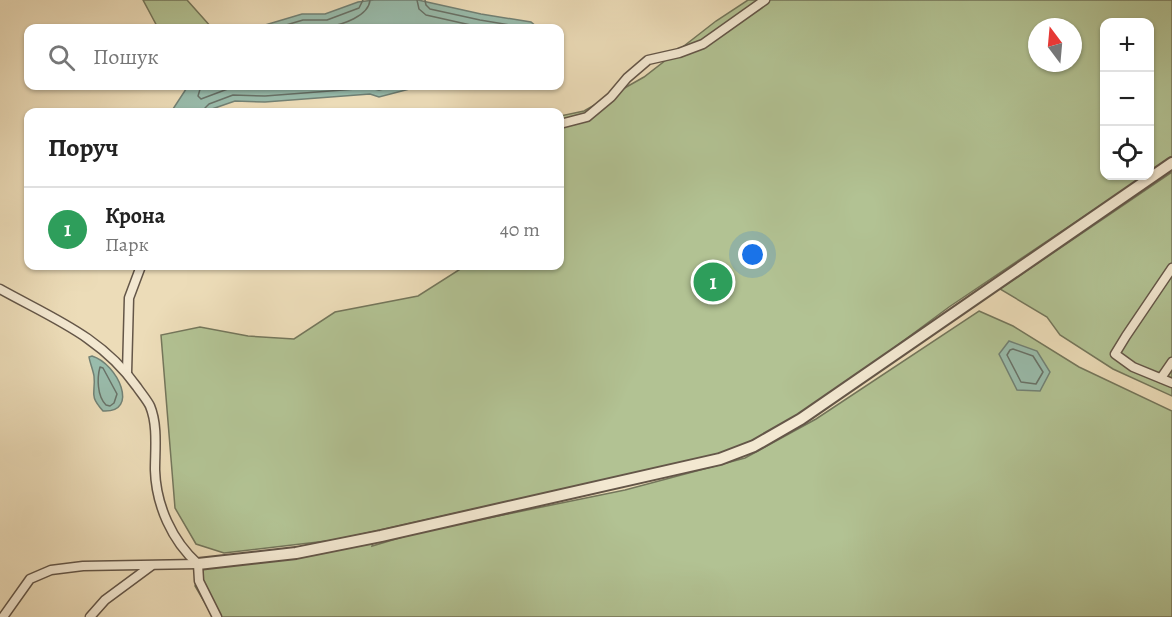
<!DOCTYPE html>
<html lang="uk">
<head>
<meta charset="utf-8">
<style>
  :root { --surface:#fff; --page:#f6f6f6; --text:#222; --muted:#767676; --line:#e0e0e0; --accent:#2563eb }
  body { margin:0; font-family:Alegreya,serif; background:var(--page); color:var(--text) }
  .controls { position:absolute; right:18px; top:18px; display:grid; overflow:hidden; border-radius:12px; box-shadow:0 2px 4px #0004 }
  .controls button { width:54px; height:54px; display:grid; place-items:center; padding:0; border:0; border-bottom:2px solid var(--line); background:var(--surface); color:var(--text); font:30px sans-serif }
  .compass { position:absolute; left:1028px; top:18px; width:54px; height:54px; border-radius:50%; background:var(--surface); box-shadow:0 2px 4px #0004; rotate:344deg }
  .you { position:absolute; left:753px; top:255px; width:21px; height:21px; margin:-15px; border:4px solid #fff; border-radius:50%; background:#1a73e8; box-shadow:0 0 0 9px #1a73e833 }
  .badge { display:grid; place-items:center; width:39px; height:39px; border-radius:50%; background:var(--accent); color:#fff; font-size:20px; font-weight:700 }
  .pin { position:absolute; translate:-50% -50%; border:3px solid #fff; box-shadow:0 2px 6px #0006 }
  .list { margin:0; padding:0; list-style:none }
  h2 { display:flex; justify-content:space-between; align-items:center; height:78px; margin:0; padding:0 24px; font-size:26px }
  h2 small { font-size:20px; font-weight:400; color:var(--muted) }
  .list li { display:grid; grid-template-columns:39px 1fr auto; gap:18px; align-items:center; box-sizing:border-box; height:84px; padding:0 24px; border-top:2px solid var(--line) }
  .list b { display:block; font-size:22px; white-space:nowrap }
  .list p { margin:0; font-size:20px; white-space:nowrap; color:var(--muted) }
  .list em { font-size:20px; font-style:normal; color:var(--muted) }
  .icon { flex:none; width:33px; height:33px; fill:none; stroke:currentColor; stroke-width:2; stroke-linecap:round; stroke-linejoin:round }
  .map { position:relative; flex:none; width:1172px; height:617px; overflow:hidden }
  .search { position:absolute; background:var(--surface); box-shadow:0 2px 4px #0004; left:24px; top:24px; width:540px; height:66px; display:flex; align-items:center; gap:15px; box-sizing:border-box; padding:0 21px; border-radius:12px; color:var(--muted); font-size:22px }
  .panel { position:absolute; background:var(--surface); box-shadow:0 2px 4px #0004; left:24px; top:108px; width:540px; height:162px; border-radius:12px }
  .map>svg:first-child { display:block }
  .green { fill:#b2c293; stroke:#74765b; stroke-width:1.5; fill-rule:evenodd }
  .water { fill:#99bcac; stroke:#718175; stroke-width:1.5 }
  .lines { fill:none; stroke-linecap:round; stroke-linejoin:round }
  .shore { stroke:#687268; stroke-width:1.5 }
  .minor-casing { stroke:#645648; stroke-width:11 }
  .tertiary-casing { stroke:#645648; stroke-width:14 }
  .minor { stroke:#f3e8d1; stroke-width:8 }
  .tertiary { stroke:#f3e8d1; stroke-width:10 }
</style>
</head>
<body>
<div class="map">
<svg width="1172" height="617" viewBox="0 0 1172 617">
  <rect width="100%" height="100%" fill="#ecdcb8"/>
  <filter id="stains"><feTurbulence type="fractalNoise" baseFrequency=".00333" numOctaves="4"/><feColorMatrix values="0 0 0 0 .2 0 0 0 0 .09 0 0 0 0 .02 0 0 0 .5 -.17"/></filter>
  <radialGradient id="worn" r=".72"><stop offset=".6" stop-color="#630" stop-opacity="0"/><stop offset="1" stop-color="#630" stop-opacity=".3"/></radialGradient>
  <!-- green -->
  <g class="green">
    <path d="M143 0H187L212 28H158Z"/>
    <path d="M748 0H1172V156L1150 171V22H1104V176H1144L949 307 872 364 786 423 730 452 335 540 224 553 196 544 175 508 161 335 200 327 248 336 294 339 335 312 418 296 465 266H560V116L584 111 644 77 716 21ZM1037 27H1073V63H1037Z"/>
    <path d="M1172 172V396L1113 369 1060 335 1047 317 1000 289Z"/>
    <path d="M979 311 1013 326 1079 367 1172 411V617H213L195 586 202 567 374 540 372 546 450 523 449 526 625 490 745 458 816 419Z"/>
  </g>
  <!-- water -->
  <g class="water">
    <path d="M374 0H418L481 14 531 22 538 28H255L302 14H325L358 2Z"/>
    <path d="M188 86H421L379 97 370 94 265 102 235 101 212 109 208 112H171Z"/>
    <path d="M1009 341 1037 351 1050 372 1040 391 1017 390 999 354Z"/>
    <path d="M92 356C118 364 140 413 103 411 88 394 96 394 94 376 93 370 90 363 89 357Z"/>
  </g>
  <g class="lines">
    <!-- shore -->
    <g class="shore">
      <path d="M417 0 419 9 426 15 484 28"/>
      <path d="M425 0 426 5 430 9 480 20 529 28"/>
      <path d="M276 28 303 20H327L359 8 363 0"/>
      <path d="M302 28C310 27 319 29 327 27 342 25 369 16 370 0"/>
      <path d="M201 86 198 96 201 99 233 87 265 89 323 86"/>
      <path d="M204 112 205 108 209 104 233 95 265 96 369 88 379 90 398 86"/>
      <path d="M1013 349 1033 356 1043 372 1036 384 1021 382 1007 355 1010 350Z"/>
      <path d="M100 367 103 368 117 394 114 403 110 406 106 405C97 396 97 378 100 367Z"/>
    </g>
    <defs>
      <g id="minor">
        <path d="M560 124 587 117 611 97 627 78 648 60 679 53 703 44 765 0"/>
        <path d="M1172 268 1126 336 1115 354 1133 367 1172 383"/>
        <path d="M0 289C52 318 102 337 137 387 141 393 147 400 150 406 158 425 155 450 155 470 156 505 172 541 198 564"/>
        <path d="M127 373 129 298 141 266"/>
        <path d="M1161 378 1172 362"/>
        <path d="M198 564 199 581 217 617"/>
        <path d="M3 617 30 579 51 570 83 566 198 564"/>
        <path d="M90 617 105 600 151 566"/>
      </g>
      <path id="tertiary" d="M198 564 296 553 381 536 720 459 754 446 801 419 1172 163"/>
    </defs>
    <!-- minor casing -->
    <use href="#minor" class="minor-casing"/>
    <!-- tertiary casing -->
    <use href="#tertiary" class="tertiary-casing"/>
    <!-- minor -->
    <use href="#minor" class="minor"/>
    <!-- tertiary -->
    <use href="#tertiary" class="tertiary"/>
  </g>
  <rect width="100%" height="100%" filter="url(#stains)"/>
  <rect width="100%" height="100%" fill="url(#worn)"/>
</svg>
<div class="controls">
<button>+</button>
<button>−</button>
<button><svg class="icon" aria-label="locate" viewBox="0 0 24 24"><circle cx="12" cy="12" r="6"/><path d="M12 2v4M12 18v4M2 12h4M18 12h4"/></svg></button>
</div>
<svg class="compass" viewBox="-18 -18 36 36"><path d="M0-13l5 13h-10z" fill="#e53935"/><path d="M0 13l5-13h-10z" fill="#767676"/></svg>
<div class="you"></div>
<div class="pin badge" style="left:713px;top:282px;background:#2e9e5b">1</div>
<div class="search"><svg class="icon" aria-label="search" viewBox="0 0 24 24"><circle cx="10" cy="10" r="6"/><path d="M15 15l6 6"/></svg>Пошук</div>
<section class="panel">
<h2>Поруч<small></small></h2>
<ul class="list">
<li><span class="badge" style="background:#2e9e5b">1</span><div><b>Крона</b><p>Парк</p></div><em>40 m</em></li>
</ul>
</section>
</div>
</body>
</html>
